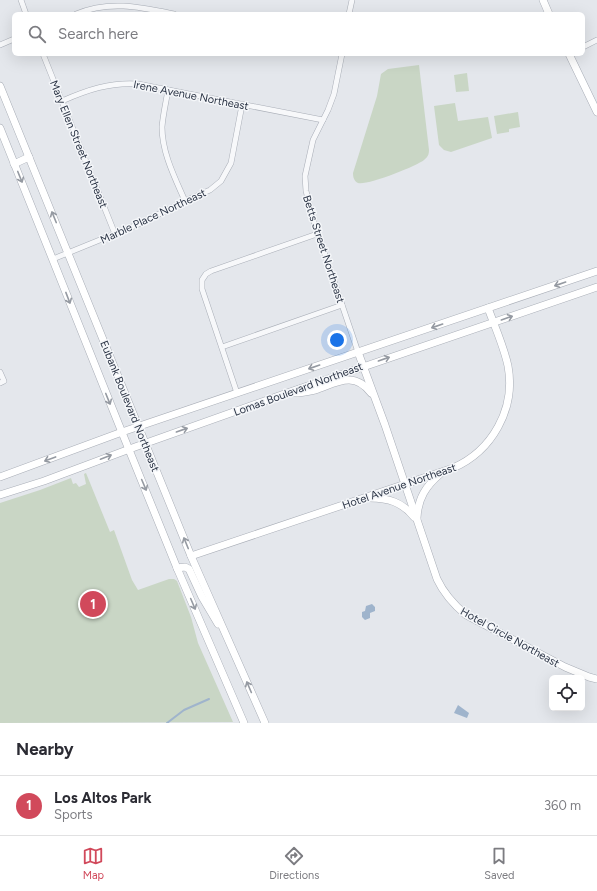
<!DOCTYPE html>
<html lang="en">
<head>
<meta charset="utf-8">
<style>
  :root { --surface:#fff; --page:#f2f2f3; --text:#2b2b33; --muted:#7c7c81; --line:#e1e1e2; --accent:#d1495b }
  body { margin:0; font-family:Figtree,sans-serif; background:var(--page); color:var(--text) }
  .controls { position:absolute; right:12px; bottom:12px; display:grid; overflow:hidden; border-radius:6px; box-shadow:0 4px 16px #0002 }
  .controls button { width:36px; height:36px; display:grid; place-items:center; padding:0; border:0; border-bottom:1px solid var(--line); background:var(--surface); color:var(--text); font:20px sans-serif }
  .you { position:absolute; left:337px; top:340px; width:14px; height:14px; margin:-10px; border:3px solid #fff; border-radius:50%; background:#1a73e8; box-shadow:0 0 0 6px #1a73e833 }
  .badge { display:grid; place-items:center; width:26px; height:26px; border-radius:50%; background:var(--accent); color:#fff; font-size:13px; font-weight:700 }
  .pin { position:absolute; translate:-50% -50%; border:2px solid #fff; box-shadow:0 1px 4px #0006 }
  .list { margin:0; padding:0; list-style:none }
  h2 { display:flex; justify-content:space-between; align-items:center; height:52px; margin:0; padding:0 16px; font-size:17px }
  h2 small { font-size:13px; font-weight:400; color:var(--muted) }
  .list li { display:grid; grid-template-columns:26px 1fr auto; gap:12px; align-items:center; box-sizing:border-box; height:60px; padding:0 16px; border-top:1px solid var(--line) }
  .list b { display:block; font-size:15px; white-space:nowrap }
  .list p { margin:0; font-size:13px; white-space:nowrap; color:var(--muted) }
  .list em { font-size:13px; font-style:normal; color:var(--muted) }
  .icon { flex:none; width:22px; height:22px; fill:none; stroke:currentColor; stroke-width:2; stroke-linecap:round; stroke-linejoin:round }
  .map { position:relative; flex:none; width:597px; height:723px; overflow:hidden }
  .search { position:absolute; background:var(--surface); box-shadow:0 4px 16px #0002; left:12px; right:12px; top:12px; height:44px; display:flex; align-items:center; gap:10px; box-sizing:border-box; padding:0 14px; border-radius:6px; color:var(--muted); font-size:15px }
  .sheet { height:112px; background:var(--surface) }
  nav { display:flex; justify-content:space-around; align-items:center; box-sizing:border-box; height:56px; border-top:1px solid var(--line); background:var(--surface); font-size:11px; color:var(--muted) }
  nav a { display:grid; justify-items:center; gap:2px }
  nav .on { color:var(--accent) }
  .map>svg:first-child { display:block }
  .green { fill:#c9d6c5 }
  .water { fill:#9fb4cc }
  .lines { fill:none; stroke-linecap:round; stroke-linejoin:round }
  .stream { stroke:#9fb4cc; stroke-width:2 }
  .street-casing { stroke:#a9aeb7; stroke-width:6 }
  .secondary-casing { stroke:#a9aeb7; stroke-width:8 }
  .street { stroke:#f7f8fa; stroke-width:5 }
  .secondary { stroke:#fff; stroke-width:7 }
  .oneway { stroke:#959aa2 }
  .labels { text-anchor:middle; stroke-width:3; stroke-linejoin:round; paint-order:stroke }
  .street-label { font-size:11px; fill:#2b3445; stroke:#f4f6f9 }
</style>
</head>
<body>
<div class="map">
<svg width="597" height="723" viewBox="0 0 597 723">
  <rect width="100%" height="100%" fill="#e4e7ec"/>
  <!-- green -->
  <g class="green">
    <path d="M419 65 429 150C429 154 428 157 424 160 417 166 366 186 358 183 354 181 353 177 353 173L377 96 381 74 388 69Z"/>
    <path d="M467 73 469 91 456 92 454 75Z"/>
    <path d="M455 103 458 121 488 117 492 138 451 152 444 150 439 145 434 106Z"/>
    <path d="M518 112 520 127 509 129V132L497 134 494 116Z"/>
    <path d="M86 473 110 532 114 530 132 580 138 590 169 579H174L177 581 191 617 198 643 233 722 0 723V503L40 490 71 478 73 484 76 483 79 487 86 484 84 474Z"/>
  </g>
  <!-- water -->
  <g class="water">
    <path d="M372 604 375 607V611L370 613V618L365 620 362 617V612L365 611 366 606Z"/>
    <path d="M458 705 469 713 467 718 454 713Z"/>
  </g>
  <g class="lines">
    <!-- stream -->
    <path class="stream" d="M167 723 184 710 209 699"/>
    <defs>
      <g id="street">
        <path d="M21 0 26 14"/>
        <path d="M76 14C109 0 140 7 174 14"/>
        <path d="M349 14 352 0"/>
        <path d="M0 45 14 39"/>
        <path d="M583 47 597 40"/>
        <path d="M43 54 115 234"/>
        <path d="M342 54 334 94 328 110 313 140 305 176 306 191 314 222 358 352"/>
        <path d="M168 90C166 102 163 115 162 127 162 153 175 178 185 201"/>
        <path d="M62 101C87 90 110 82 138 84L323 120"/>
        <path d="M53 259 139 224 185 201 210 190 221 181 231 163 242 105"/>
        <path d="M222 347 342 305"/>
        <path d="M0 372 4 381 0 383"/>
        <path d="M237 393 202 289V280L206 274 211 271 317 234"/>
      </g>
      <g id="secondary">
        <path d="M543 0 549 14"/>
        <path d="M569 54 597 112"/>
        <path d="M0 86 191 556 265 723"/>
        <path d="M0 128 119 425 177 568 244 723"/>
        <path d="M14 164 29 157"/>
        <path d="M358 352 385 425 437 579C444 594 453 604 466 615L565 667 589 677 597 679"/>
        <path d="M293 393C300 393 307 392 315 390 336 383 354 370 371 393"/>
        <path d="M0 477 122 432 597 271"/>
        <path d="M0 495 44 481 135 447 287 393 597 287"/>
        <path d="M370 498C388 498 402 502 414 517"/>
        <path d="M417 518C418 498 426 486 440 474"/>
        <path d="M191 556 453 468C492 451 516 409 508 366 504 347 495 327 488 308"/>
        <path d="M177 568 185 567 189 569 202 597 218 624"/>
      </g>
    </defs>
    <!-- street casing -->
    <use href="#street" class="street-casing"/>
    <!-- secondary casing -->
    <use href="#secondary" class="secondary-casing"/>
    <!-- street -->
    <use href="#street" class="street"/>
    <!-- secondary -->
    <use href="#secondary" class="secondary"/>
  </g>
  <!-- one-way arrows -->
  <defs><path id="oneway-shaft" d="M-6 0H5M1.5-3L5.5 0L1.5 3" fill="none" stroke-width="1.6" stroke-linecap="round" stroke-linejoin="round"/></defs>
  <g class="oneway">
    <use href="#oneway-shaft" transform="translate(20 177) rotate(68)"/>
    <use href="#oneway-shaft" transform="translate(54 217) rotate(-112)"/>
    <use href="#oneway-shaft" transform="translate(560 284) rotate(161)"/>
    <use href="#oneway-shaft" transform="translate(68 298) rotate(69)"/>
    <use href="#oneway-shaft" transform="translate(507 318) rotate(-19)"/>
    <use href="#oneway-shaft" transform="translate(437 326) rotate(161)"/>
    <use href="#oneway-shaft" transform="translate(384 359) rotate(-19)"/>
    <use href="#oneway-shaft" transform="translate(314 367) rotate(161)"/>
    <use href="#oneway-shaft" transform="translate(108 399) rotate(68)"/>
    <use href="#oneway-shaft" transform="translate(182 430) rotate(-19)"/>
    <use href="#oneway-shaft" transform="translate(106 457) rotate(-21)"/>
    <use href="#oneway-shaft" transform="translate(50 459) rotate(160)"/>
    <use href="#oneway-shaft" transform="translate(144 485) rotate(67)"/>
    <use href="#oneway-shaft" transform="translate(186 543) rotate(-112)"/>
    <use href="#oneway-shaft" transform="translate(193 604) rotate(67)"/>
    <use href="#oneway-shaft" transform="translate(249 687) rotate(-113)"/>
  </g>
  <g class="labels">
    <!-- street labels -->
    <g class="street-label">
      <text transform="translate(191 95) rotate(11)" y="4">Irene Avenue Northeast</text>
      <text transform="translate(79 144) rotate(68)" y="4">Mary Ellen Street Northeast</text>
      <text transform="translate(153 216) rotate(-25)" y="4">Marble Place Northeast</text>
      <text transform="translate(324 249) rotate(72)" y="4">Betts Street Northeast</text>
      <text transform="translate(298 389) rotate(-20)" y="4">Lomas Boulevard Northeast</text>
      <text transform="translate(130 406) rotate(68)" y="4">Eubank Boulevard Northeast</text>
      <text transform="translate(399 486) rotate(-19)" y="4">Hotel Avenue Northeast</text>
      <text transform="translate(510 637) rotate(29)" y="4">Hotel Circle Northeast</text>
    </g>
  </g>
</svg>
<div class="controls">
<button><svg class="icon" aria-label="locate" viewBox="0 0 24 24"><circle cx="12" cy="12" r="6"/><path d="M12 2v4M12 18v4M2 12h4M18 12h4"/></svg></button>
</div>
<div class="you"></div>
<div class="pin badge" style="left:93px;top:604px">1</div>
<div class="search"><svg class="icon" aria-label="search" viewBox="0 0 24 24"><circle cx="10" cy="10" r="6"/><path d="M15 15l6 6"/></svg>Search here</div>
</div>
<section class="sheet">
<h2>Nearby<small></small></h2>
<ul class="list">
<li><span class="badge">1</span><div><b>Los Altos Park</b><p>Sports</p></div><em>360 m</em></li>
</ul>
</section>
<nav>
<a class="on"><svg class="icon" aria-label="map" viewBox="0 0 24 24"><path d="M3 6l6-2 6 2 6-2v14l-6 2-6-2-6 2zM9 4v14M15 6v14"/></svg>Map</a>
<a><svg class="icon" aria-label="directions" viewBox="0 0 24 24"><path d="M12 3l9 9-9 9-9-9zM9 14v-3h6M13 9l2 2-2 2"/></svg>Directions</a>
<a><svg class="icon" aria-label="saved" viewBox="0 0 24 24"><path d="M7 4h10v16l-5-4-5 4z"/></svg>Saved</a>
</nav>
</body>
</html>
